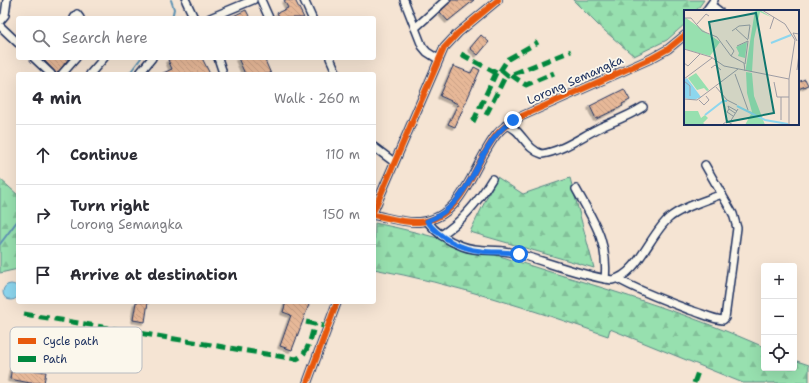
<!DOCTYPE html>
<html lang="en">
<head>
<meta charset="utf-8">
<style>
  :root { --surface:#fff; --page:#f7f7f7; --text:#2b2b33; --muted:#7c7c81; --line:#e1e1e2 }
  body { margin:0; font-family:"Shantell Sans",sans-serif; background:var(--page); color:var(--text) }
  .controls { position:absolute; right:12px; bottom:12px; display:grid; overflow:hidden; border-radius:4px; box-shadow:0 4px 16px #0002 }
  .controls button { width:36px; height:36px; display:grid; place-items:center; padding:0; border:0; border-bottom:1px solid var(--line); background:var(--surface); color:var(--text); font:20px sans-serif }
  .stop { position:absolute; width:12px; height:12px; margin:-9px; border:3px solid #1a73e8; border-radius:50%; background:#fff }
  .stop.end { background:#1a73e8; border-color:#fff; box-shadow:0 1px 4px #0008 }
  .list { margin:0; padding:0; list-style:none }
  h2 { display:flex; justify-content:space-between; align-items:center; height:52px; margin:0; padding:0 16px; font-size:17px }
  h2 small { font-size:13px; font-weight:400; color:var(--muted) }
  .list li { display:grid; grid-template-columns:26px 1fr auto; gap:12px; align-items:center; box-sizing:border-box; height:60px; padding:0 16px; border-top:1px solid var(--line) }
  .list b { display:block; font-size:15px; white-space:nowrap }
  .list p { margin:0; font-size:13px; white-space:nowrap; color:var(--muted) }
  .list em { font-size:13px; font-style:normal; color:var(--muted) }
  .icon { flex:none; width:22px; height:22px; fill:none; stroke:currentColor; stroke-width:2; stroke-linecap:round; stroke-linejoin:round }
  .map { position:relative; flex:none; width:809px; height:383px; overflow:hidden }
  .search { position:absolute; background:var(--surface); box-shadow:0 4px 16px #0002; left:16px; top:16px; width:360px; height:44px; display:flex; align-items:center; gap:10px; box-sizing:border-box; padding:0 14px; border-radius:4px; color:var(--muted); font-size:15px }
  .panel { position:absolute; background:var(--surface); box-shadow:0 4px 16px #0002; left:16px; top:72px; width:360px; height:232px; border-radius:4px }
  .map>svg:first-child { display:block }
  .forest { fill:url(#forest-firs); stroke:#598886 }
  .water { fill:url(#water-ripples); stroke:#5f93b4 }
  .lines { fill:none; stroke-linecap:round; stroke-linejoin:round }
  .stream { stroke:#5f93b4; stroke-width:2 }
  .building { fill:url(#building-back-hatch); stroke:#1b2f5e; filter:url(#shadow) }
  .minor-casing { stroke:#1b2f5e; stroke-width:10 }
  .minor { stroke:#fbf7ec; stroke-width:7 }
  .quiet { stroke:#00873e; stroke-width:5; stroke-dasharray:10 5; stroke-linecap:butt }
  .cycleway-casing { stroke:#fbf7ec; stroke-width:8 }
  .cycleway { stroke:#e8590c; stroke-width:6 }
  .route { stroke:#1a73e8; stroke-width:5 }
  .labels { text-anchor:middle; stroke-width:3.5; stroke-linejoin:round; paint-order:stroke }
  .street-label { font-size:12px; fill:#1b2f5e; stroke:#fbf7ec }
  .inset-river { fill:none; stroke:#8dd6ee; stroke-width:2 }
  .inset-road { fill:none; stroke:#9e9ca4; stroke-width:1 }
  .view { fill:#0f766e; fill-opacity:0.15; stroke:#0f766e; stroke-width:2 }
  .inset-edge { fill:none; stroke:#1b2f5e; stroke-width:2 }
  .key { fill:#fbf7ec; stroke:#b8bbc1; stroke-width:1 }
  .key-label { font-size:11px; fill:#1b2f5e }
</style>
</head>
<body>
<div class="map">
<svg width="809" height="383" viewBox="0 0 809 383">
  <defs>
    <pattern id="forest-firs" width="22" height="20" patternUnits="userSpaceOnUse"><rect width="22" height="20" fill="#97e0af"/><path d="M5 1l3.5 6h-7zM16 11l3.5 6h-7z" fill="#82c099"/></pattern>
    <pattern id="water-ripples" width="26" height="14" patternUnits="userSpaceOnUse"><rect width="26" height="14" fill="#8dd6ee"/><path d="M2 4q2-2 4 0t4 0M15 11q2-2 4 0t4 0" fill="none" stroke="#79b8ce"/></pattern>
    <pattern id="building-back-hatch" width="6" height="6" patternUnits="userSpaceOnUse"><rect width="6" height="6" fill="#e7b898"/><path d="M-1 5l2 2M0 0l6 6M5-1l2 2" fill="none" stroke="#c69e85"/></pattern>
    <filter id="shadow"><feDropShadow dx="-2.5" dy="2.5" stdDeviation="0" flood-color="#0004"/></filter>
  </defs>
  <rect width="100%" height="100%" fill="#f5e4d3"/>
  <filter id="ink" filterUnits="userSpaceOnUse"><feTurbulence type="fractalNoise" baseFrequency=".025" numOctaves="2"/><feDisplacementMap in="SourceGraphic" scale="8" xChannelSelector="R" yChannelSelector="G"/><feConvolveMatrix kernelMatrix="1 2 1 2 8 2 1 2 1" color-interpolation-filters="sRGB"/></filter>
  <g filter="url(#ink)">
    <!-- forest -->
    <g class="forest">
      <path d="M573 0H704L696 11H685V24L667 40 634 56 598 25Z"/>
      <path d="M497 177 523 194 570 178 594 268 470 232Z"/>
      <path d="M0 179 18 195V269L0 273Z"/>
      <path d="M375 223C434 235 491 253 547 271 621 293 694 316 764 347V368H794V360L809 365V383H743L610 329 608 336C531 309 454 284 374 269Z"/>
    </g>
    <!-- water -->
    <circle class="water" cx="11" cy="292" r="8"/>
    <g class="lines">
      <!-- stream -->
      <g class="stream">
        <path d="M171 0 174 9 172 18"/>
        <path d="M129 74 141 58"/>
        <path d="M0 244 18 220"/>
      </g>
    </g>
    <!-- building -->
    <g class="building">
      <path d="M284 0H295L304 18H280L277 13 288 8Z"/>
      <path d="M452 0H474L448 21 440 12Z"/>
      <path d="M246 10 250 18H229Z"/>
      <path d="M481 35 489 42 478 55 470 48Z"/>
      <path d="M44 58H69L57 74 43 59Z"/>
      <path d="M173 58H202L210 74H161L172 69 168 60Z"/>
      <path d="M238 58H264L271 74H245Z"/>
      <path d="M453 66 471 73 474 67 480 70 455 127 448 124 458 104 440 96Z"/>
      <path d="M805 79 808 85 798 89V82Z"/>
      <path d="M624 89 630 100 622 104 623 106 596 119 590 106Z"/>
      <path d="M136 302H148L145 322 133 320Z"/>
      <path d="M286 302H310L292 350 280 346 291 315 283 312Z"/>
      <path d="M12 367 46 372 44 383H30L10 379Z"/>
    </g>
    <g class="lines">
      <defs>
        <g id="minor">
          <path d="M261 0 269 18"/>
          <path d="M304 0 312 18"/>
          <path d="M404 0 422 46 427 52 438 59"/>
          <path d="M186 1 194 18"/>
          <path d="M711 5 719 11"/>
          <path d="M706 11 714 0"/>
          <path d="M74 18 77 14 80 18"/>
          <path d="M210 18 253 0"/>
          <path d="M0 21 5 15 7 0"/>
          <path d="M0 26 18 43"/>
          <path d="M415 28 446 0"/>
          <path d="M34 58 51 74"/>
          <path d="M218 58 222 70"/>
          <path d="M330 58 337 74"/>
          <path d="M62 74 76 58"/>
          <path d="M90 74 104 58"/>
          <path d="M139 74 152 58"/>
          <path d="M506 125C522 129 525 149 542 154 563 151 582 136 601 127 615 121 629 116 643 107"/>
          <path d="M374 147 394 162"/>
          <path d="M576 189C593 220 609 242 605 279"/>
          <path d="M374 210 444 48 458 33 498 0"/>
          <path d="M374 215C389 218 404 223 419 222 464 219 473 163 497 134 503 126 513 121 522 116L650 59 668 49 685 35"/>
          <path d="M427 221C436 233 448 241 462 246 480 253 493 248 510 252 544 260 577 275 612 280 638 275 650 234 669 218 682 207 705 201 722 194"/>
          <path d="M441 235C463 221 478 202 492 179"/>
          <path d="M618 279C641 292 666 301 690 310 701 313 712 319 723 320L725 318 737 228 733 214 705 165"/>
          <path d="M307 383 337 302"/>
        </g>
      </defs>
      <!-- minor casing -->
      <use href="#minor" class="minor-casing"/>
      <!-- minor -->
      <use href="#minor" class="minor"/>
      <!-- quiet -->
      <g class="quiet">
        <path d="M461 54 498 74 508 59 538 42"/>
        <path d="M501 70 508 76 571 51"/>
        <path d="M511 75 526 85 554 73"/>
        <path d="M486 115 506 75"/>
        <path d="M473 122 496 73"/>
        <path d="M24 314 296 359C309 355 311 335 315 324"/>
        <path d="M306 322 328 327"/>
        <path d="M694 383 698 372"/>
      </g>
      <defs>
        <g id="cycleway">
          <path d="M374 210 444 48 458 33 498 0"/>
          <path d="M374 215C389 218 404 223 419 222 464 219 473 163 497 134 503 126 513 121 522 116L650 59 668 49 685 35"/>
          <path d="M307 383 337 302"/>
        </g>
      </defs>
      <!-- cycleway casing -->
      <use href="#cycleway" class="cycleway-casing"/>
      <!-- cycleway -->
      <use href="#cycleway" class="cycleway"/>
    </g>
  </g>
  <g class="lines" filter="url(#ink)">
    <!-- route -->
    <path class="route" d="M513 120C473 147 476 203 427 221 439 238 461 249 481 251 494 253 506 251 519 254"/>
  </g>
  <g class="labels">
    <!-- street labels -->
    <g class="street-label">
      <text transform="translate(575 80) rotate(-24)" y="4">Lorong Semangka</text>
    </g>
  </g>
  <!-- overview -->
  <g transform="translate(684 10)">
    <rect width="115" height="115" fill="#f5e4d3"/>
    <path d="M0 101H14L17 108 21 105 24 108 19 113 22 115H0Z" fill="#97e0af"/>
    <path d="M71 0H76L87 7 76 2 70 29 68 62 62 60V57ZM2 8 36 32 26 46 0 39V9ZM63 32 61 48 54 46 55 43 52 37ZM62 62 68 63 70 86 81 115H61L67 104 58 98 68 102 63 83ZM12 63 25 80 23 81 20 78 13 80 4 68Z" fill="#97e0af"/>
    <path d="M3 68 17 87 10 90 0 88V70Z" fill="#8dd6ee"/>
    <path class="inset-river" d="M87 33 107 25M53 96 81 110 104 114M21 105 39 91H43"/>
    <path class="inset-road" d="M78 0 101 14 111 30 105 69V115M0 8H7L18 21 33 27 47 46 60 53 61 61M13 14 22 4 25 6M51 18 64 30M86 19 90 7M48 21 55 16 66 15 64 29M42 30 50 41 47 46M113 31 109 23 115 24M53 36 64 31M0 39 27 47 40 56 105 69M0 53 4 56 16 44M61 54 64 31M27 58 31 55 37 60M113 60 115 44M51 64 64 100M0 69 28 48M0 71 6 76V86M90 72 93 87H105M32 77 43 90 53 95M0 89 13 90 54 59M15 90 20 95 25 90 22 86M45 99 44 96 53 101M49 106 43 102 45 99 51 103M97 110V87M46 112 54 99M38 115 43 111 49 115"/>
    <path class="view" d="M72 3 90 103 43 112 25 12Z"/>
    <rect width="115" height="115" class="inset-edge"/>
  </g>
  <!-- legend -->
  <rect x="10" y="327" width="132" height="46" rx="6" class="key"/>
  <rect x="18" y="338" width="18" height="6" fill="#e8590c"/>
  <rect x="18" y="356" width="18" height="6" fill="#00873e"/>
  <g class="key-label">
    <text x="43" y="345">Cycle path</text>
    <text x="43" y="363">Path</text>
  </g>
</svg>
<div class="controls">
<button>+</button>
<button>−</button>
<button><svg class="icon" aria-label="locate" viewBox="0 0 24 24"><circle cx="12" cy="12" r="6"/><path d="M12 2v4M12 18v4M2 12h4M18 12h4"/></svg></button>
</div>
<div class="stop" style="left:519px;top:254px"></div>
<div class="stop end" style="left:513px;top:120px"></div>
<div class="search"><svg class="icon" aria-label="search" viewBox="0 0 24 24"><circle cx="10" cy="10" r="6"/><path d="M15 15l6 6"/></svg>Search here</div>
<section class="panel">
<h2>4 min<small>Walk · 260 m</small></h2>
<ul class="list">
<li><svg class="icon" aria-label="ahead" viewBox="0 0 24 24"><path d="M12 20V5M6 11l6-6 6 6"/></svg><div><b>Continue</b></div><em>110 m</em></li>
<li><svg class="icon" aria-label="right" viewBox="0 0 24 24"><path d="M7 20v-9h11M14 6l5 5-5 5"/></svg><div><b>Turn right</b><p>Lorong Semangka</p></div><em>150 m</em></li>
<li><svg class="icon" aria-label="arrive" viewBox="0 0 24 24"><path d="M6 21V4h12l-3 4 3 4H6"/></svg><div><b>Arrive at destination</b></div></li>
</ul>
</section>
</div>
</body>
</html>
